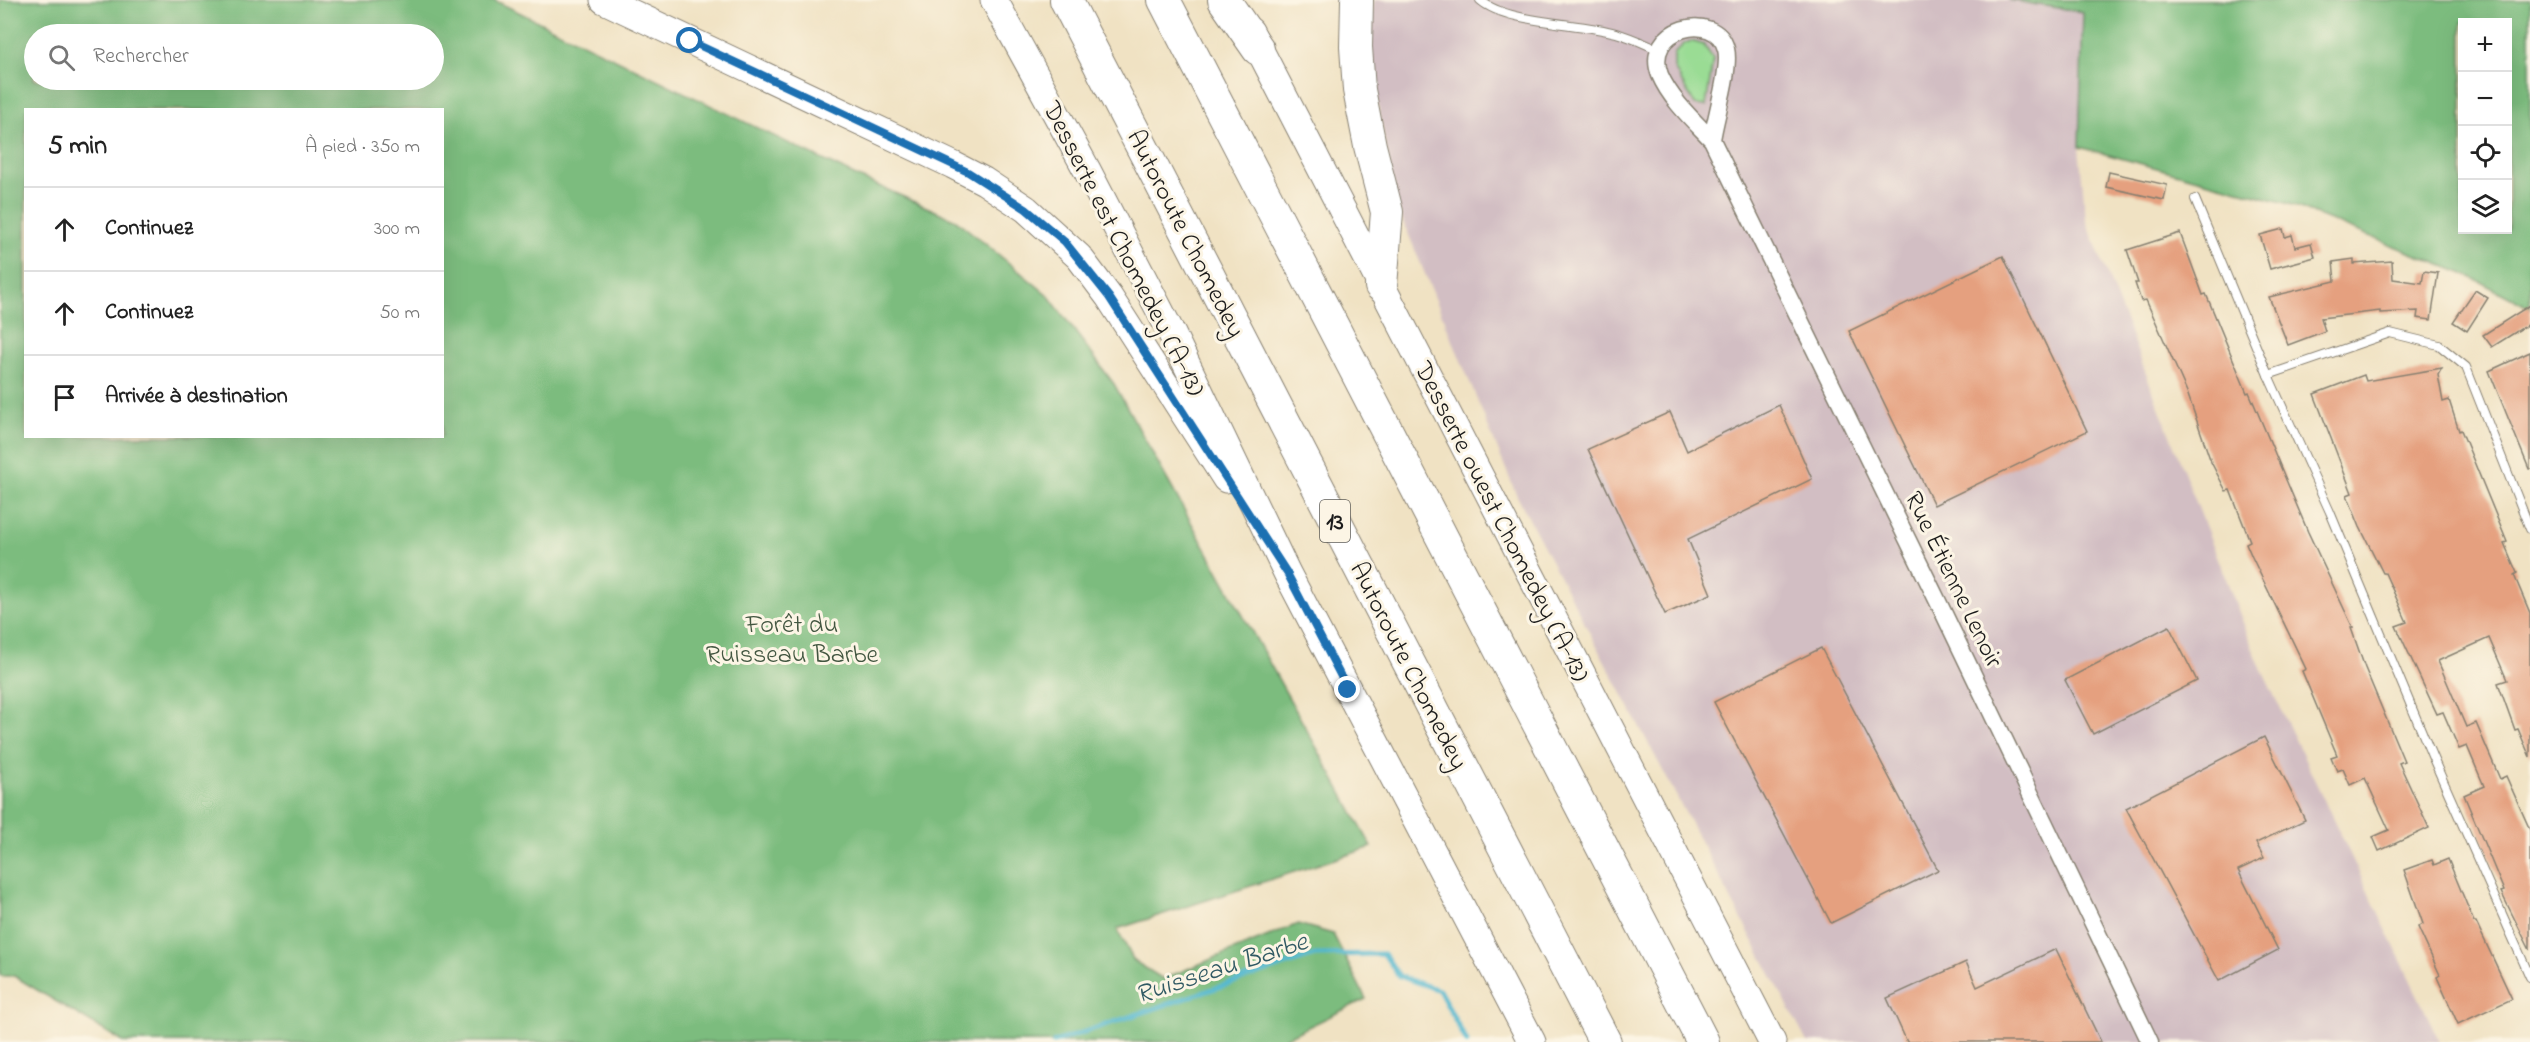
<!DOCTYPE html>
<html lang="fr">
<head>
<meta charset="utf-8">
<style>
  :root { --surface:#fff; --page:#f6f6f6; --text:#222; --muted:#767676; --line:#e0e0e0 }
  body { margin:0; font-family:"Indie Flower",sans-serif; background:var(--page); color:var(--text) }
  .controls { position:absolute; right:18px; top:18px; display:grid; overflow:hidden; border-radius:0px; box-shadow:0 6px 24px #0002 }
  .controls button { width:54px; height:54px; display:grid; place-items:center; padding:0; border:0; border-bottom:2px solid var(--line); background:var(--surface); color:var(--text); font:30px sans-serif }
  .stop { position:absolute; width:18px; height:18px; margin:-14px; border:4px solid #1f6fb2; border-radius:50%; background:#fff }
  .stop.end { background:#1f6fb2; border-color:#fff; box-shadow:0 2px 6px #0008 }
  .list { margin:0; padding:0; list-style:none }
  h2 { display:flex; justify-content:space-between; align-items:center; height:78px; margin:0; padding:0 24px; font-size:26px }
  h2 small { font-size:20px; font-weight:400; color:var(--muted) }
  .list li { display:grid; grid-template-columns:39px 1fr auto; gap:18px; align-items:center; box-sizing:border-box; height:84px; padding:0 24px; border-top:2px solid var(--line) }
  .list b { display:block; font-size:22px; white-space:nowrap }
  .list em { font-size:20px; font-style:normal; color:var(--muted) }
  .icon { flex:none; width:33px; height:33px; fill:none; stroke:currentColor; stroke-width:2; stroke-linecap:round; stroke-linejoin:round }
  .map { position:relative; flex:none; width:2530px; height:1042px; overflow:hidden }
  .search { position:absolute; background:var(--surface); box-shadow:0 6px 24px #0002; left:24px; top:24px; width:420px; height:66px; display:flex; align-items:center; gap:15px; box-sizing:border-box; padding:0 21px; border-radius:33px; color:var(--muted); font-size:22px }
  .panel { position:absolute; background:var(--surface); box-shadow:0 6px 24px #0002; left:24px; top:108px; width:420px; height:330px; border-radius:0px }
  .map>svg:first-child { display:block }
  .industrial { fill:#d2bec3 }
  .green { fill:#9adc94; stroke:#5b7c58; stroke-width:1.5 }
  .forest { fill:#7bbc7e; stroke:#4c6c4d; stroke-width:1.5; fill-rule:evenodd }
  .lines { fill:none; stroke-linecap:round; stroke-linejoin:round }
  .stream { stroke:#51b7cf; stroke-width:5 }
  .building { fill:#e5a07f }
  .lane-casing { stroke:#867f70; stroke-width:10 }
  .street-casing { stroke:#867f70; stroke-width:19 }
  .primary-casing { stroke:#867f70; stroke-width:29 }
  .highway-casing { stroke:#867f70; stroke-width:34 }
  .lane { stroke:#fff; stroke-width:8 }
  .street { stroke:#fff; stroke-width:16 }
  .primary { stroke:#fff; stroke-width:27 }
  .highway { stroke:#fff; stroke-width:32 }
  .route { stroke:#1f6fb2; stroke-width:8 }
  .labels { text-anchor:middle; stroke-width:6; stroke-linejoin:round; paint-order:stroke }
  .shield { fill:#fcf5e5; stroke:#5f5d58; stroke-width:1.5 }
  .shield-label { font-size:24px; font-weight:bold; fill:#1c1c1c }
  .street-label { font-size:26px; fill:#1c1c1c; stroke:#fcf5e5 }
  .park-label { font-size:26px; fill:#425640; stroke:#fcf5e5 }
  .water-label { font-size:27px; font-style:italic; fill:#315a64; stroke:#fcf5e5 }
</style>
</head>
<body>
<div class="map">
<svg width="2530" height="1042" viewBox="0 0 2530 1042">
  <rect width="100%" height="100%" fill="#fcf5e5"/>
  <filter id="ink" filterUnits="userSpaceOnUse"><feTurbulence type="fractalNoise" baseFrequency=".0167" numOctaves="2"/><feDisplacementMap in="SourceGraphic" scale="12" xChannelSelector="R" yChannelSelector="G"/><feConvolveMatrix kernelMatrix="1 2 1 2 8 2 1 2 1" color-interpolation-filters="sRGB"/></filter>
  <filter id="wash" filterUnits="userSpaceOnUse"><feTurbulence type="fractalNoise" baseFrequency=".008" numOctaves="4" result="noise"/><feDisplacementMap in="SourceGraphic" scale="24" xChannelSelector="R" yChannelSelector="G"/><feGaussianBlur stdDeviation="1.35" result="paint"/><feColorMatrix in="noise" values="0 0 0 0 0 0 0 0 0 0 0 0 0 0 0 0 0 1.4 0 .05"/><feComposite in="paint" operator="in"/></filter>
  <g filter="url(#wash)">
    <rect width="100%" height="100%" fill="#f0e2c3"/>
    <!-- industrial -->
    <path class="industrial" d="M1374 0H2008L2083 11 2079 147 2086 220 2260 666 2440 1042H1807L1517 496 1396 204 1367 45Z"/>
    <!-- green -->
    <path class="green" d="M1691 41 1704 45 1713 59 1706 106 1695 105 1674 68V54L1684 44Z"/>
    <!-- forest -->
    <g class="forest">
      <path d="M0 0H494L856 176 956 220 1048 295 1114 384 1372 847 1117 929 1134 961 1163 979 1298 924 1333 934 1366 999 1277 1042H123L14 976H0ZM34 34H434V80H34ZM26 110H442V436H26Z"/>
      <path d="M2008 0H2530V308L2471 277 2290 204 2079 147 2083 12ZM2462 22H2508V230H2462Z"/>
    </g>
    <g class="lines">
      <!-- stream -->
      <path class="stream" d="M1054 1042 1315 955 1384 954 1399 976 1439 990 1467 1042"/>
    </g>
    <g id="blocks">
      <!-- building -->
      <g class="building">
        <path d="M2109 172 2167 185 2164 200 2106 187Z"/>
        <path d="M2283 229 2285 237 2292 235 2295 247 2311 243 2315 257 2270 269 2260 235Z"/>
        <path d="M2180 233 2203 295 2206 294 2247 393 2249 392 2308 532 2353 628H2351L2365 668 2404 761 2399 763 2429 828 2379 851 2373 837 2389 830 2365 778 2350 785 2343 769 2337 771 2331 757 2337 755 2302 671 2306 669 2252 557 2246 543 2250 541 2230 490 2226 491 2211 462 2187 392 2146 300 2141 301 2135 283H2138L2127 250Z"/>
        <path d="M2003 256 2087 431 1934 505 1849 331Z"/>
        <path d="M2354 259V264L2392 261 2393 279 2422 283 2424 271 2438 273 2431 320 2417 318 2418 311 2380 313V311L2321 318 2325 331 2288 345 2269 297 2335 281 2333 262Z"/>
        <path d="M2475 290 2488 298 2467 331 2453 322Z"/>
        <path d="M2530 305V323L2492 347 2483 335Z"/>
        <path d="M2530 352V469H2529L2489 371Z"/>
        <path d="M2442 368 2438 375 2443 402 2449 400 2459 431 2461 430 2507 542 2504 543 2517 573 2514 575 2530 613V757L2518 729 2515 730 2498 683 2507 680 2489 638 2438 661 2466 727 2476 723 2500 779 2506 776 2530 830V950L2501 892 2504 891 2464 795 2484 786 2467 746 2459 749 2443 712 2437 714 2396 626 2407 622 2385 573H2383L2360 527 2347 495 2352 493 2314 394 2364 375 2366 381Z"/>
        <path d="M1779 405 1812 479 1688 539 1711 594 1665 614 1588 449 1670 412 1687 451Z"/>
        <path d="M2169 626 2197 681 2093 734 2065 680Z"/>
        <path d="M1821 648 1938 870 1831 923 1714 702Z"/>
        <path d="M2264 737 2305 820 2256 843 2264 858 2238 870 2278 950 2219 981 2126 808Z"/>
        <path d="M2448 859 2474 922H2476L2512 999 2458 1024 2437 977 2440 975 2418 927 2423 924 2404 870 2432 860 2434 865Z"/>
        <path d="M2056 949 2101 1042H1907L1887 998 1966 962 1977 987Z"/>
      </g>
    </g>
  </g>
  <g filter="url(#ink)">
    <use href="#blocks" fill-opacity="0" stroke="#867f70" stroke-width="1.5"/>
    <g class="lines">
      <defs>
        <g id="lane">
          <path d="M1480 0C1507 24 1579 22 1616 33 1631 37 1645 44 1659 50"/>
          <path d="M2195 199 2268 375 2330 512 2432 756 2530 977"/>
          <path d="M2268 375 2390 333 2439 345 2466 367 2530 529"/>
        </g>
        <path id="street" d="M1712 140C1715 118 1731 68 1726 49 1716 9 1642 28 1660 75 1670 99 1694 121 1712 140L1944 614 2150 1042"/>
        <g id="primary">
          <path d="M604 0 953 165 984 181 1026 209 1079 257 1109 297 1226 479"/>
          <path d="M994 0 1087 170 1173 336 1287 573 1532 1042"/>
          <path d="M1250 31 1772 1042"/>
        </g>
        <g id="highway">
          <path d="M1066 0 1605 1042"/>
          <path d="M1164 0 1703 1042"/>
          <path d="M1224 0 1258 49"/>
          <path d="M1357 0 1356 47 1359 90 1370 146 1387 212 1381 286"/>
        </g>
      </defs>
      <!-- lane casing -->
      <use href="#lane" class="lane-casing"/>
      <!-- street casing -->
      <use href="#street" class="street-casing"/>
      <!-- primary casing -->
      <use href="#primary" class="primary-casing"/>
      <!-- highway casing -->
      <use href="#highway" class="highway-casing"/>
      <!-- lane -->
      <use href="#lane" class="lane"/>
      <!-- street -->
      <use href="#street" class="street"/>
      <!-- primary -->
      <use href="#primary" class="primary"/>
      <!-- highway -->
      <use href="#highway" class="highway"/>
    </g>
  </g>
  <g class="lines" filter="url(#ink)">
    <!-- route -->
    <path class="route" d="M690 41 968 172 1026 209 1065 242 1109 297 1287 573 1348 690"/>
  </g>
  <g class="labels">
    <!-- shield labels -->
    <rect class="shield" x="1320" y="500" width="30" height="42" rx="4.5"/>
    <g class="shield-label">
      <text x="1335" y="529">13</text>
    </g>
    <!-- street labels -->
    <g class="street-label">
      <text transform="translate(1187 233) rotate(63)" y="9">Autoroute Chomedey</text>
      <text transform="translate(1125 248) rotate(63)" y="9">Desserte est Chomedey (A-13)</text>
      <text transform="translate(1503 521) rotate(63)" y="9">Desserte ouest Chomedey (A-13)</text>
      <text transform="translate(1955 579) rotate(64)" y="9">Rue Étienne Lenoir</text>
      <text transform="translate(1410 665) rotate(63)" y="9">Autoroute Chomedey</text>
    </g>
    <!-- park labels -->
    <g class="park-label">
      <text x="792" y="632">Forêt du<tspan x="792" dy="30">Ruisseau Barbe</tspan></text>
    </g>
    <!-- water labels -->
    <g class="water-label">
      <text transform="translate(1221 967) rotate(-18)" y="9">Ruisseau Barbe</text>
    </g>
  </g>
</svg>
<div class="controls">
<button>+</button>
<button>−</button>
<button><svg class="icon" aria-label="locate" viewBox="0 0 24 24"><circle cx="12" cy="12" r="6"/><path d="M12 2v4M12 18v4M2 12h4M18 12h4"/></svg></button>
<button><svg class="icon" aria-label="layers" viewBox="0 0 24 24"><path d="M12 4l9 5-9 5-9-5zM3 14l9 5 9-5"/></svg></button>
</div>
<div class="stop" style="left:690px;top:41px"></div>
<div class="stop end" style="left:1348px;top:690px"></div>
<div class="search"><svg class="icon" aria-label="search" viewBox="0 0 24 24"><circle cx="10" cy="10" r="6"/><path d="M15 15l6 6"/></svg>Rechercher</div>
<section class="panel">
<h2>5 min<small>À pied · 350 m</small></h2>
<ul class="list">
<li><svg class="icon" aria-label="ahead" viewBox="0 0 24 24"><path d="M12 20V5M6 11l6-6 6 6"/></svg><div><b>Continuez</b></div><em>300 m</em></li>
<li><svg class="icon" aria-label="ahead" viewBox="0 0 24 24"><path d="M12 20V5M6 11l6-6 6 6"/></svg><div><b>Continuez</b></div><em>50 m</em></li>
<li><svg class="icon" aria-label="arrive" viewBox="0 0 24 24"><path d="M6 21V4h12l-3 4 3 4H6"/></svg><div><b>Arrivée à destination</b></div></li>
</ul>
</section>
</div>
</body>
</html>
